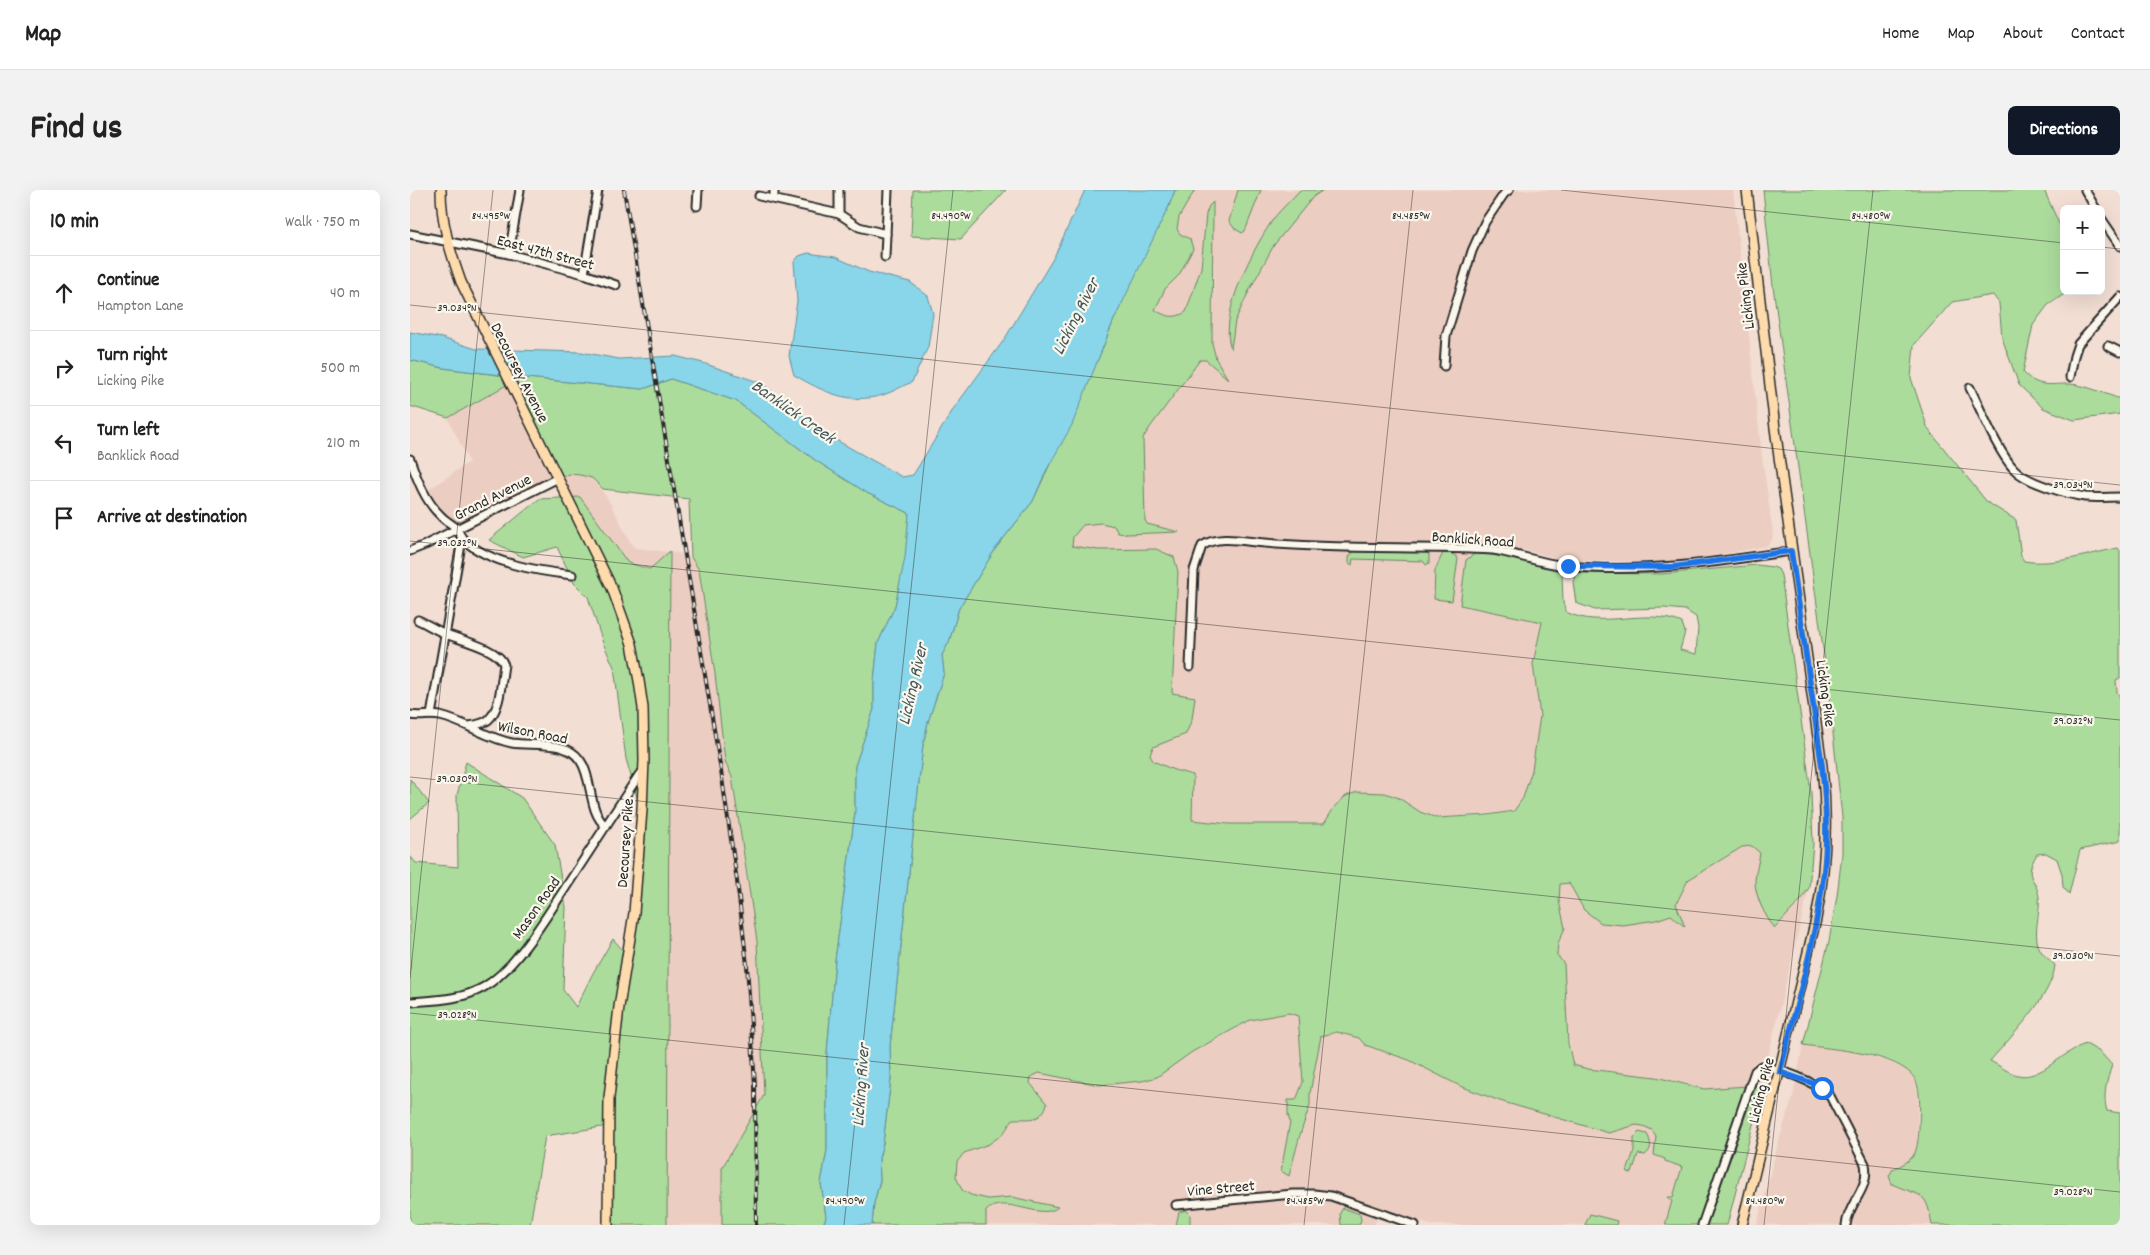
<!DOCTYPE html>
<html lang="en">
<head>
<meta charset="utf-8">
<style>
  :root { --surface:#fff; --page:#f2f2f2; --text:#222; --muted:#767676; --line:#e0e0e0; --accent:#111827 }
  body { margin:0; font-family:Dekko,sans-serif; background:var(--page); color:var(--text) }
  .controls { position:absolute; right:15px; top:15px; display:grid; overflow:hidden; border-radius:8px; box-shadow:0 5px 20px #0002 }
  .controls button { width:45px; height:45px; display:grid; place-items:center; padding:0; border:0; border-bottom:1px solid var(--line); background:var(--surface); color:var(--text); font:25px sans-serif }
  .stop { position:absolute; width:15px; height:15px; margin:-11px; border:4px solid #1a73e8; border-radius:50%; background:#fff }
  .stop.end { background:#1a73e8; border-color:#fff; box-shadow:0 1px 5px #0008 }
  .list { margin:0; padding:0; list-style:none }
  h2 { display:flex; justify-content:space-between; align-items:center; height:65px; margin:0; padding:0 20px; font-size:21px }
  h2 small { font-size:16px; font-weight:400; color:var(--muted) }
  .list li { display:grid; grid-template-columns:32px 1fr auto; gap:15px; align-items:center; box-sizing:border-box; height:75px; padding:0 20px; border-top:1px solid var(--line) }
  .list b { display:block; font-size:19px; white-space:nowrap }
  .list p { margin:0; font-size:16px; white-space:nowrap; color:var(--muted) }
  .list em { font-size:16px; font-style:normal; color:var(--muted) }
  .icon { flex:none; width:28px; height:28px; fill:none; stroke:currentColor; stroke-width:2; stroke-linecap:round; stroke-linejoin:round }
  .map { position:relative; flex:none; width:1710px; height:1035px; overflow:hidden; border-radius:8px }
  header { display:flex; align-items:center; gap:30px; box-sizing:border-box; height:70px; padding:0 25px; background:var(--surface); border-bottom:1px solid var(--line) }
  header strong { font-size:24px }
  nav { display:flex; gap:28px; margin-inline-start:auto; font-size:18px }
  .intro { display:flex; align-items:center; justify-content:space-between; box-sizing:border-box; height:120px; padding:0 30px }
  h1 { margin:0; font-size:35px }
  .button { padding:12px 22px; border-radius:8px; background:var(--accent); color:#fff; font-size:18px; font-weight:700 }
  main { display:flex; gap:30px; padding:0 30px }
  aside { flex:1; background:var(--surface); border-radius:8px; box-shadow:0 5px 20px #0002 }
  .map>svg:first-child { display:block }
  .built { fill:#eccdc1 }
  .green { fill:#abdc9c; stroke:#6b8464 }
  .water { fill:#89d5e9; stroke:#63919d }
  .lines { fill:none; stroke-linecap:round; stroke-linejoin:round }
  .minor-casing { stroke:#2b2b2b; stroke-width:11 }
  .major-casing { stroke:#2b2b2b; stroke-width:12 }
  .minor { stroke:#fbf7ec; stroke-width:7 }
  .major { stroke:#fddbac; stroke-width:9 }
  .rail-casing { stroke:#2b2b2b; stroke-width:4 }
  .rail { stroke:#fbf7ec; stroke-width:2; stroke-dasharray:5.5; stroke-linecap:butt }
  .route { stroke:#1a73e8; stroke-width:6 }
  .ticks { fill:none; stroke:#2b2b2b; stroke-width:1; stroke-opacity:0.45 }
  .labels { text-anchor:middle; stroke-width:4.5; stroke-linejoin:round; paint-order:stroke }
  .street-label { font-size:16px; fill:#2b2b2b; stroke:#fbf7ec }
  .water-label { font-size:18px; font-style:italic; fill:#42565a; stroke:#fbf7ec }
  .ticks-label { font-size:12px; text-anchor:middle; fill:#2b2b2b; stroke:#fbf7ec; stroke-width:4.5; stroke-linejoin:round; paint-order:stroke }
</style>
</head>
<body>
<header>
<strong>Map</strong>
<nav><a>Home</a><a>Map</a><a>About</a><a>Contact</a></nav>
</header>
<div class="intro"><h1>Find us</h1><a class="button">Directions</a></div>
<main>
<aside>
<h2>10 min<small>Walk · 750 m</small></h2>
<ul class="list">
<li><svg class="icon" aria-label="ahead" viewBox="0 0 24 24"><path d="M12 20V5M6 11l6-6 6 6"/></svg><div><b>Continue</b><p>Hampton Lane</p></div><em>40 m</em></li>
<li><svg class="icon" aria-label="right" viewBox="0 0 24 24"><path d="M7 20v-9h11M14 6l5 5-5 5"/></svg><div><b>Turn right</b><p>Licking Pike</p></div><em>500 m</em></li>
<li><svg class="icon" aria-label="left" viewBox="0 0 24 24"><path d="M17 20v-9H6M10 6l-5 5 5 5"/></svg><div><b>Turn left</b><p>Banklick Road</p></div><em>210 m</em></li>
<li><svg class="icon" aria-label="arrive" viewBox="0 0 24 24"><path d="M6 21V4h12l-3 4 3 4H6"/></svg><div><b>Arrive at destination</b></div></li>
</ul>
</aside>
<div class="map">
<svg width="1710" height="1035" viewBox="0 0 1710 1035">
  <rect width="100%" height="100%" fill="#f2ded3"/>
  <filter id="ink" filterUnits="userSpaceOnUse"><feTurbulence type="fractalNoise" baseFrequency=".02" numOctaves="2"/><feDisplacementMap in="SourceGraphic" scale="10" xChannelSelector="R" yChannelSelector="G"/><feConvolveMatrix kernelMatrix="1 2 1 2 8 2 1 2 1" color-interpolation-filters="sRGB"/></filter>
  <g filter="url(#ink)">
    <!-- built -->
    <g class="built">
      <path d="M785 0H1323L1352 267 1363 343 1362 350 1357 356 1281 370 1230 372 1172 371 1146 368 1106 358 1083 356 967 354 806 346 794 350 807 356 813 353 900 359 1073 363 1098 367 1132 432 1123 474 1130 526 1122 580 1113 608 1104 621 1027 628 1010 622 989 608 975 603 948 602 936 606 925 616 914 634H819L782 630 783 585 764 580 743 571 740 565 743 557 756 551 785 508 762 504 768 382 764 367 746 359 689 360 661 357 663 347 673 335 691 333 704 336 717 344 767 342 737 334 735 330 733 248 741 236 790 170H796L817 188 806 169 802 153 804 73 796 24 791 78 776 122 768 127H758L745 120 755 99 769 85 780 49 770 44 767 39 769 27Z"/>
      <path d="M100 193 148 288 160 284 170 285 182 288 198 309 222 355 225 358 274 364 284 370 289 380 305 484 315 571 322 587 347 751 354 905 312 978V1035H198L234 570 148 289 47 339 31 326 14 303 59 272 38 228Z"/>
      <path d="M1342 656 1351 663 1345 692 1365 738 1391 710 1399 698 1358 867 1350 869 1344 873 1340 878 1337 896 1294 899 1246 887 1178 879 1163 875 1147 765 1148 753 1155 738 1149 711 1150 693H1159L1174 720 1246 730 1261 724 1274 736 1266 714 1278 690 1332 657Z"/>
      <path d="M879 823 888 826 893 892 886 910H879L878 925 880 932 871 981 879 986 900 915V903L911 845 927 842 949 848 955 855 999 870 1050 896 1090 911 1236 920 1303 994 1288 1035H1020L972 1020 964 1035H576V1021L581 1017 590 1015 635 1021 648 1018 602 1007 578 1009 561 1005 552 1000 546 987 547 972 554 963 579 954 593 944 603 929 613 928 626 901 620 893 621 887 629 883 747 887 782 862 840 830Z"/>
      <path d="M1393 855 1446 862 1479 872 1495 879 1505 890 1508 904 1507 962 1500 972 1483 979 1482 994 1513 1006 1519 1015 1522 1035H1347L1369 950 1383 907Z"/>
    </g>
    <!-- green -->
    <g class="green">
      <path d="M503 0H596L551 49 501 46Z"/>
      <path d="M765 0H785L769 27 767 39 770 44 780 49 783 59 769 85 755 99 745 120C757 127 764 129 776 122L791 78 796 24 799 16 803 12 802 153 806 169 818 189 796 170H790L741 236 733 248 735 330 737 334 769 342 717 344 708 343 704 336 691 333 673 335 663 347 662 356 689 360 746 359 764 367 768 382 762 503 785 507 782 529 776 544 743 557 740 565 743 571 764 580 783 585 782 630 819 634H914L925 616 936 606 947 602 975 603 989 608 1010 622 1027 628 1077 625 1104 621 1113 608 1122 580 1130 526 1123 474 1132 432 1050 415 1056 370 1066 363 1098 367 1152 382 1153 412 1156 422C1192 440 1235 417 1272 433L1275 442 1270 460 1286 464 1288 438 1286 427 1275 420 1254 418 1185 420 1166 413 1163 392 1166 383 1252 384 1347 375 1363 377 1368 379 1371 385 1401 602 1403 654 1399 698 1391 710 1365 738C1355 727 1345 706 1345 691 1345 682 1349 672 1350 663L1342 656 1332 657 1278 690 1266 714 1275 737 1261 725 1246 730 1213 735 1191 733 1174 720 1159 693 1150 694 1149 711 1155 738 1148 753 1147 765 1154 774 1158 853 1163 875 1178 879 1246 887 1294 899 1337 896 1288 1035H1255L1262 1011 1257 1007H1263L1272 977 1255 971V969L1244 965 1246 946 1242 940 1233 936 1226 935 1199 943 1090 911 1050 896 999 870 955 855 949 848 927 842 911 846 900 903V915L890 945 879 986 871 981 880 932 878 925V910H886L893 892 888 826 879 823 840 830 782 862 747 887 732 891 689 895 629 883 621 887 620 893 637 914C631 933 619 928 603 929L593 944 579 954 554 963 547 972 546 987 552 1000 561 1005 578 1009 602 1007 648 1017C632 1032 594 1003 576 1021V1035H462L464 1013 470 991 469 968 473 953 481 889 480 856 513 555 518 532 534 483 532 465 539 452 549 418 586 358 623 311 689 167 703 132 725 82 759 16Z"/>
      <path d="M828 0H851L835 41 832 43 824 38 819 31Z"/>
      <path d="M890 0H913L903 7 864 55 839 101 825 131 821 159C808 123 844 57 864 28 872 18 882 9 890 0Z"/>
      <path d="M1353 0H1634L1654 45V101H1659L1638 115 1623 135 1613 182C1631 202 1645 191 1668 195 1682 198 1696 204 1710 209V224L1664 230 1633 218 1609 195 1592 148 1589 113 1583 105 1542 112 1504 155 1501 188 1518 239 1577 312 1606 330 1611 366 1614 371C1644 376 1678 364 1708 358L1710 361V488L1706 490 1707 502 1710 507V651L1670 660 1659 704 1653 697 1652 684 1647 669 1636 663 1627 664C1612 689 1626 686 1629 707 1631 724 1621 746 1631 761 1635 767 1641 771 1645 775 1642 807 1601 846 1580 871 1589 875 1598 883 1608 885 1630 891 1654 860 1676 854L1690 862 1702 875C1697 890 1692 906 1697 921L1710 923V1035H1522C1516 999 1512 1008 1482 994L1479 986 1483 979C1506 969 1507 964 1509 939 1509 925 1512 902 1505 889 1489 863 1421 859 1393 855L1419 751 1427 706 1432 664V627L1417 487 1363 96Z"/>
      <path d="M0 170 33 178 96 186 100 193 38 228 0 216Z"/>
      <path d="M106 187 233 199 261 189 326 211 405 270 457 303 499 323 496 367 485 416 468 453 464 491V519L445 576V623L425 770 417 863V960L411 993 416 1027 413 1035H312V978L354 905 347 751 322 587 315 571 305 484 289 380 281 367 279 309 193 299 182 288 170 285 160 284 148 288 117 227Z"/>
      <path d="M170 307 218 373 240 379 260 361 257 1035H198V936L135 946 120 1035H0V666L6 673 48 677 47 605 56 572 112 608 145 655 156 717 153 800 166 817 183 783 203 749 217 765 232 624 216 569 204 477 193 453 178 407 164 393 147 357 113 367 79 350 129 309Z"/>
      <path d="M945 360 1015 362 1019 364V373L1016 375 1013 371 943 369 942 375 939 373V367Z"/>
      <path d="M1033 363H1040L1046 366 1048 369 1042 411 1024 409 1025 380Z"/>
      <path d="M0 589 19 613 0 629Z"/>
      <path d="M1350 893 1352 895V900L1317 1035H1297L1346 896Z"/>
      <path d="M1229 942 1237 944C1241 952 1243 959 1235 965L1228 964 1222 983 1217 982 1224 961V947Z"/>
      <path d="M933 1018 950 1024 951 1030 949 1035H931L930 1023Z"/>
      <path d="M776 1020 780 1024V1035H766L769 1022Z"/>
      <path d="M1180 1024 1207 1031 1206 1035H1175Z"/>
    </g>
    <!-- water -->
    <g class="water">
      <path d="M675 0H765L759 16 703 132 662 235 636 281 623 311 586 358 549 418 539 452 532 465 534 483 518 532 513 555 480 856 481 889 473 953 469 968 470 990 464 1013 462 1035H413L416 1027 411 993 417 960V863L425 770 445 623V576L464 519V491L468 453 485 416 495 367 499 323 457 303 405 270 326 211 261 189 233 199 106 187 33 178 0 170V142L32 148 66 159 171 162 209 169 265 166 293 173 351 193 419 246 492 287 503 285 508 277 544 218 594 150 644 67Z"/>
      <path d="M398 63 425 67 459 82 500 92 518 106 523 124 518 157 502 192C492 196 483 202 473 205 439 215 414 202 384 185L379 166 387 111 384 72 389 66Z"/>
    </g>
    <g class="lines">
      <defs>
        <g id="minor">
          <path d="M1675 0 1686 19"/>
          <path d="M349 6 429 24 449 37 476 44"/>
          <path d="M364 9V0"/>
          <path d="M287 16 288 0"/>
          <path d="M429 24V0"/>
          <path d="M1691 28 1710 56"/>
          <path d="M0 44 99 64 174 84 206 95"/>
          <path d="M99 64 110 0"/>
          <path d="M475 67 478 0"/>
          <path d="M174 84 188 0"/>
          <path d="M1698 156 1710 162"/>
          <path d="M1034 176 1036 146 1062 61 1075 32 1094 4 1099 0"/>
          <path d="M1660 187 1664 166 1668 154 1710 107"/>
          <path d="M1560 198C1571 220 1588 262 1604 279 1617 293 1657 304 1675 307 1687 308 1699 307 1710 307"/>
          <path d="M0 269C7 289 15 311 31 326 35 331 41 333 46 338 49 341 50 347 54 350 80 374 129 381 162 385"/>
          <path d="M0 361 15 355 148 288"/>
          <path d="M8 430C17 434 26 440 36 444 50 450 90 459 94 475 91 491 91 519 78 530 73 534 65 535 59 536"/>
          <path d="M780 477 784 380 792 356C808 344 837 352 855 353 931 360 1007 356 1083 360 1108 364 1132 374 1158 376 1233 384 1307 372 1381 361"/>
          <path d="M0 525C10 527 20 524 30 526 56 532 76 548 102 553 123 556 156 550 170 570 183 588 178 623 196 636"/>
          <path d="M21 525 52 349"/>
          <path d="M0 812C25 810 52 810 74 797 105 779 134 730 154 700 179 662 204 623 229 585L233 582"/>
          <path d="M766 1015 883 1004H904L921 1006 1005 1035"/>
          <path d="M1292 1035 1345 881 1351 876C1372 880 1405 891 1420 906L1455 974C1460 1000 1439 1011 1436 1035"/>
        </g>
        <g id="major">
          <path d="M31 0C31 32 40 61 51 92L202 398 222 454 229 491 233 518 234 570 232 620 224 723 209 817 199 908 198 1035"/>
          <path d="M1332 1035 1406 729C1416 678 1418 628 1412 576L1365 238 1337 0"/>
        </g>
      </defs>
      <!-- minor casing -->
      <use href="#minor" class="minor-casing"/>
      <!-- major casing -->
      <use href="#major" class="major-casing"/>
      <!-- minor -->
      <use href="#minor" class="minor"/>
      <!-- major -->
      <use href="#major" class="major"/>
      <defs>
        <path id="rail" d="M214 0 311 581 327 691 337 775 345 895 346 1035"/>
      </defs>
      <!-- rail casing -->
      <use href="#rail" class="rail-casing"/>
      <!-- rail -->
      <use href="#rail" class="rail"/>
    </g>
  </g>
  <g class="lines" filter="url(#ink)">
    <!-- route -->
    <path class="route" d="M1158 376 1263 377 1381 361 1412 576C1416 611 1418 645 1414 680 1407 746 1386 817 1370 882L1402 893 1412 898"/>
  </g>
  <!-- ticks -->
  <path class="ticks" d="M1151 0 1654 53M1691 57 1710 59M0 115 1710 295M0 351 1710 530M0 587 1710 766M0 788 83 0M0 823 1710 1002M434 1035 543 0M894 1035 1003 0M1354 1035 1463 0"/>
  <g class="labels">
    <!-- street labels -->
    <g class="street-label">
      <text transform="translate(136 61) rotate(15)" y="6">East 47th Street</text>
      <text transform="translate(1334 106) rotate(-97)" y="6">Licking Pike</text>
      <text transform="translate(111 182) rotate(63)" y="6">Decoursey Avenue</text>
      <text transform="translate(82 306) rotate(-27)" y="6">Grand Avenue</text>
      <text transform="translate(1063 348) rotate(4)" y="6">Banklick Road</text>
      <text transform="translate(1417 503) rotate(82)" y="6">Licking Pike</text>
      <text transform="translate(123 541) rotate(11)" y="6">Wilson Road</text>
      <text transform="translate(214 653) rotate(-86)" y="6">Decoursey Pike</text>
      <text transform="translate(125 717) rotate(-55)" y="6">Mason Road</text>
      <text transform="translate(1350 900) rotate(-76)" y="6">Licking Pike</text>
      <text transform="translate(811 997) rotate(-5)" y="6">Vine Street</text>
    </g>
    <!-- water labels -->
    <g class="water-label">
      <text transform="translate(665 126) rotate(-63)" y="6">Licking River</text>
      <text transform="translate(384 221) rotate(35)" y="6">Banklick Creek</text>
      <text transform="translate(502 494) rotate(-77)" y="6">Licking River</text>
      <text transform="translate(450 895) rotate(-86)" y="6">Licking River</text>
    </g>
  </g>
  <g class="ticks-label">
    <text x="81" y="29">84.495°W</text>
    <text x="541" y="29">84.490°W</text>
    <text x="1001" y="29">84.485°W</text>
    <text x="1461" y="29">84.480°W</text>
    <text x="47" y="121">39.034°N</text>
    <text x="1663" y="298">39.034°N</text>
    <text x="47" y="356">39.032°N</text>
    <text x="1663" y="534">39.032°N</text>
    <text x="47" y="592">39.030°N</text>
    <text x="1663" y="769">39.030°N</text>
    <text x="47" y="828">39.028°N</text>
    <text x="1663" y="1005">39.028°N</text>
    <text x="435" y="1014">84.490°W</text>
    <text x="895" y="1014">84.485°W</text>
    <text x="1355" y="1014">84.480°W</text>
  </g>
</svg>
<div class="controls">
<button>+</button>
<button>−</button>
</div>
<div class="stop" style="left:1412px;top:898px"></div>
<div class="stop end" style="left:1158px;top:376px"></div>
</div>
</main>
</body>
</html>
